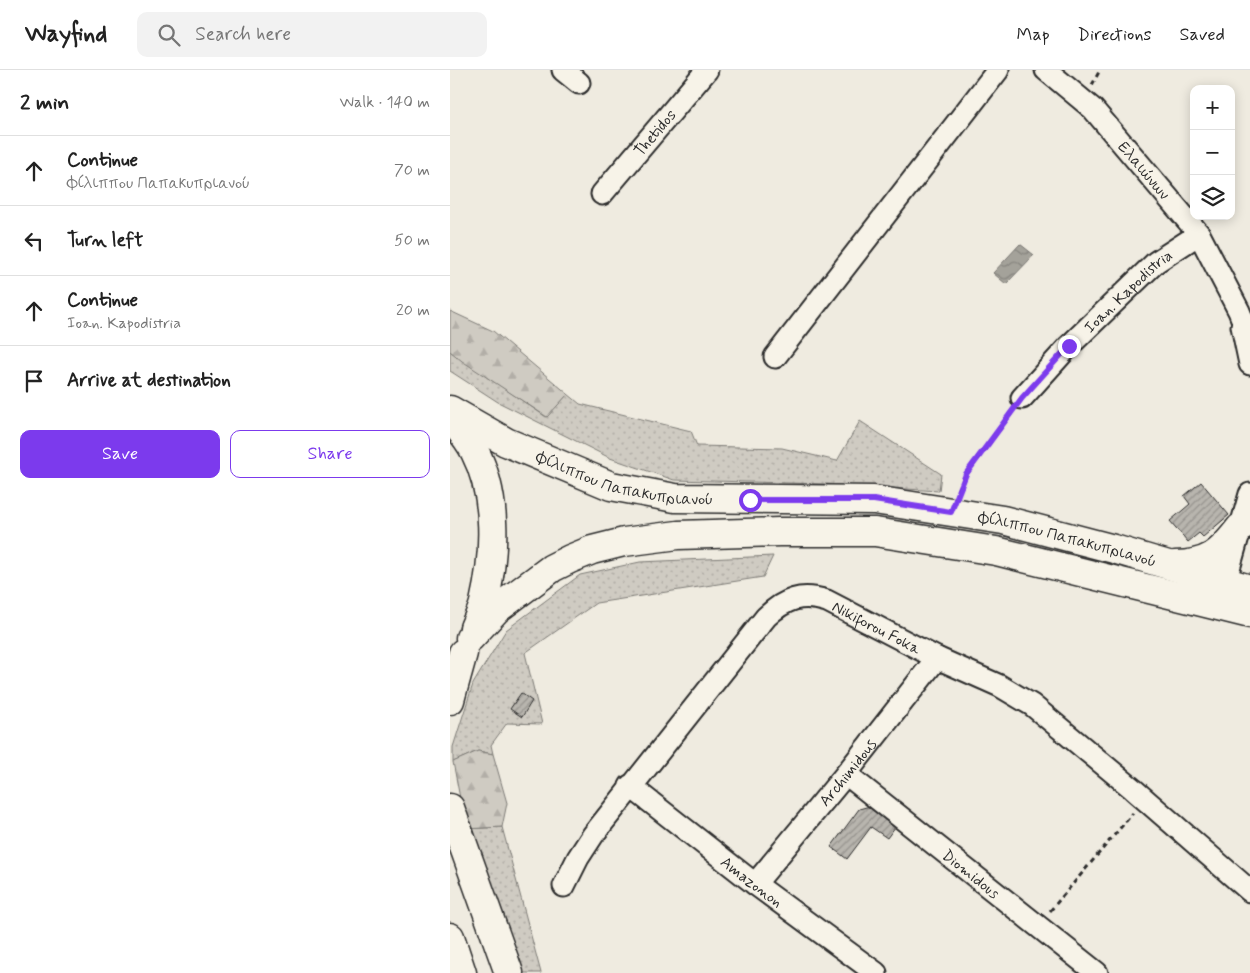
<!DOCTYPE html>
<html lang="en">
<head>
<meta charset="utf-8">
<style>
  :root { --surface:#fff; --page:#f2f2f2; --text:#222; --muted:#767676; --line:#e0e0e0; --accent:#7c3aed }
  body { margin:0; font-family:Mynerve,sans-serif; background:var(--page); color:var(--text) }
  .controls { position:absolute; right:15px; top:15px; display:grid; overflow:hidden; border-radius:10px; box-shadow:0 2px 12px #0003 }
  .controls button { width:45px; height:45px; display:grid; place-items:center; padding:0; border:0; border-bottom:1px solid var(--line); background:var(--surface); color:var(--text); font:25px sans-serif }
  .stop { position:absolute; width:15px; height:15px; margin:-11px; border:4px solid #7c3aed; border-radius:50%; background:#fff }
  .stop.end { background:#7c3aed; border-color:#fff; box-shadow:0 1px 5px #0008 }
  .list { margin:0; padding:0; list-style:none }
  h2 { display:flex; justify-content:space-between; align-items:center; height:65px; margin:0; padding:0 20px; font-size:21px }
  h2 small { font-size:16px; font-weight:400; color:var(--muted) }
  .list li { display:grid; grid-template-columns:32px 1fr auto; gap:15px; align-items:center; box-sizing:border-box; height:70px; padding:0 20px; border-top:1px solid var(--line) }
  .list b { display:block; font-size:19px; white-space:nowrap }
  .list p { margin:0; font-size:16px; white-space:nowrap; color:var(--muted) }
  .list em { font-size:16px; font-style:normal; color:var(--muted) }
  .actions { display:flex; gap:10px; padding:15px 20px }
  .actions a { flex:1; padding:11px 0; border:1px solid var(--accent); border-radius:10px; text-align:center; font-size:18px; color:var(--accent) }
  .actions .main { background:var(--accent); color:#fff }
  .icon { flex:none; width:28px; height:28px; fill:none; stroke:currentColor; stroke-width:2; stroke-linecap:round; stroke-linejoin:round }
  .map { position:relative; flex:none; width:800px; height:903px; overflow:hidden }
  header { display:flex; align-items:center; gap:30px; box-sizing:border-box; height:70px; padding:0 25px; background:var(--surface); border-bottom:1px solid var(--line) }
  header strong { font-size:24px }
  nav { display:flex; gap:28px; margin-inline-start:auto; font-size:18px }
  .search { width:350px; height:45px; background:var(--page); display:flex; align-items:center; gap:12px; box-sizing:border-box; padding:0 18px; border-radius:10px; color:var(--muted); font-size:19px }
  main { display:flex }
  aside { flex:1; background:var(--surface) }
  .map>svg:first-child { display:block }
  .grass { fill:url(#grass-dots); stroke:#7d7b76 }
  .forest { fill:url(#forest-firs); stroke:#7d7b76 }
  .water { fill:url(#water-waves); stroke:#74726e }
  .building { fill:url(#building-hatch); stroke:#2b2b2b }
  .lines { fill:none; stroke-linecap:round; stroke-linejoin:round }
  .minor-casing { stroke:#2b2b2b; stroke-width:25 }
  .major-casing { stroke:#2b2b2b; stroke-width:31 }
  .highway-casing { stroke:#2b2b2b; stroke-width:31 }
  .path { stroke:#2b2b2b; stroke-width:3; stroke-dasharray:5 4; stroke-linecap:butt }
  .minor { stroke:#f7f3e8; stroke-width:21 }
  .major { stroke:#f7f3e8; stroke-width:28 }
  .highway { stroke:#f7f3e8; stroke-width:28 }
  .route { stroke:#7c3aed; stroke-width:6 }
  .labels { text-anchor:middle; stroke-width:4.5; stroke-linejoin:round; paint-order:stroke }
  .street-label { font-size:16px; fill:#2b2b2b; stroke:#f7f3e8 }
</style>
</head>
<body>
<header>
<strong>Wayfind</strong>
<div class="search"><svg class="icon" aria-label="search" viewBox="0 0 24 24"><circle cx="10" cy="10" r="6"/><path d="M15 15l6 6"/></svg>Search here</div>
<nav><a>Map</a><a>Directions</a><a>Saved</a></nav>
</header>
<main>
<aside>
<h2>2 min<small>Walk · 140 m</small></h2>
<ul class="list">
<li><svg class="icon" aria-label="ahead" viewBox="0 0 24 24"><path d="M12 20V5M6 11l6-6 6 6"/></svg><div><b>Continue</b><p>Φίλιππου Παπακυπριανού</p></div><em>70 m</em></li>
<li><svg class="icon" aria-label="left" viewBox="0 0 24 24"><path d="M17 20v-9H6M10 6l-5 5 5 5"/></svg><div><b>Turn left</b></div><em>50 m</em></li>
<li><svg class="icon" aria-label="ahead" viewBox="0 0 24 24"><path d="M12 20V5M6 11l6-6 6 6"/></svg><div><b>Continue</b><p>Ioan. Kapodistria</p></div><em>20 m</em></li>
<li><svg class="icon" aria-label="arrive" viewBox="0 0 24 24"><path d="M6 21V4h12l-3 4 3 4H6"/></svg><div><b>Arrive at destination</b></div></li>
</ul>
<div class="actions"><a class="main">Save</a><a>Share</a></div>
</aside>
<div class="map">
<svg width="800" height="903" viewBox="0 0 800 903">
  <defs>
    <pattern id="grass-dots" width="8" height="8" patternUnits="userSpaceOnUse" patternTransform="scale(1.25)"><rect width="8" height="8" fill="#cfcbc2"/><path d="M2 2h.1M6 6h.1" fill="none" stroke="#b2aea7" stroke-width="1.8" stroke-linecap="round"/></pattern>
    <pattern id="forest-firs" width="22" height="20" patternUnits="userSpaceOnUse" patternTransform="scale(1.25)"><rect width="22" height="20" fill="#cfcbc2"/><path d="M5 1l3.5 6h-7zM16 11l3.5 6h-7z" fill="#b2aea7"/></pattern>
    <pattern id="water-waves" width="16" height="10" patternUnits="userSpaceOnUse" patternTransform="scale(1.25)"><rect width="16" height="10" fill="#a4a29a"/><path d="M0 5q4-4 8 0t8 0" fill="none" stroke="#86847e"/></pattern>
    <pattern id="building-hatch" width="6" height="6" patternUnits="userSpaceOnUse" patternTransform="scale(1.25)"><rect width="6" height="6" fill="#b8b5ae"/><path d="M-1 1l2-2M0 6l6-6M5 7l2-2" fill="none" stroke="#96938e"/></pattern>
  </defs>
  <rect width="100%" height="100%" fill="#efebe0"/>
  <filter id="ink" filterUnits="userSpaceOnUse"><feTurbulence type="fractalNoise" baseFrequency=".02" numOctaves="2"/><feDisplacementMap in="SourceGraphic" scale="10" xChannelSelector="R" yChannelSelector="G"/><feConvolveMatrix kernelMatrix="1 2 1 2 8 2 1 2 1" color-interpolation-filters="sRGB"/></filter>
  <g filter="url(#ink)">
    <!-- grass -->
    <g class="grass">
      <path d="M0 281 96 347 118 324 130 334 241 361 247 376 332 378 387 391 410 351 491 404 489 421 376 414 224 410 160 388 48 332 0 301Z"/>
      <path d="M323 486 313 507 146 533 75 583 92 654 57 653 41 675 43 684 28 681 3 692V677L23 614 56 560 130 505 190 492Z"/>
      <path d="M52 757 91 903H70L16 759Z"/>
    </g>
    <!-- forest -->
    <g class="forest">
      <path d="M0 241 43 261 118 324 97 347 12 291 0 281Z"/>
      <path d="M28 681 43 684 57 733 52 757 16 759 3 692Z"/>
    </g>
    <!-- water -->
    <path class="water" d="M570 174 584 185 556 214 543 203Z"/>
    <!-- building -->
    <g class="building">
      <path d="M751 412 779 445 753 467 749 463 738 472 720 451 740 434 734 426Z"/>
      <path d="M71 623 82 631 72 647 60 639Z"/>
      <path d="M420 736 448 753 437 768 421 757 397 789 381 777 409 739Z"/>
    </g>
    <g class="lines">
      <defs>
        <g id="minor">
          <path d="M113 0 129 13"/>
          <path id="s1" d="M596 0 643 39 749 164 789 241 800 269"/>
          <path id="s2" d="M152 124 257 0"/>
          <path d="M792 256 800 294"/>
          <path d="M325 287 548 0"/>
          <path id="s3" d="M572 328 619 276 706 192 749 164"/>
          <path d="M771 527 800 424"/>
          <path id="s4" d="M396 704 647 903"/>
          <path id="s5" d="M180 716 305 814 426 903"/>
          <path id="s6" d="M305 814 396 704 487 588"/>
          <path id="s7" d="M114 816 128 788 143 765 316 547C335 529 351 523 377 531L487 588 550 616 582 635 683 719 800 821"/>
        </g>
        <g id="major">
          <path id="s8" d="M0 340 56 372 161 416 225 428 424 430 553 450 664 479 800 519"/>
          <path d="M0 348C9 358 19 370 25 382 48 427 45 485 34 533 32 542 27 550 24 558"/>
          <path d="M725 495C759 494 770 484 790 458"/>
          <path d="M20 568 47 539 102 498 120 489 142 480 174 472 228 465 329 462H425L546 481 800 544"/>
        </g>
        <g id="highway">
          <path d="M0 630 13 583"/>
          <path d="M0 738 59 903"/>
          <path d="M0 867 12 903"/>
        </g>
      </defs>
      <!-- minor casing -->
      <use href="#minor" class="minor-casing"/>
      <!-- major casing -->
      <use href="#major" class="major-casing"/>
      <!-- highway casing -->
      <use href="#highway" class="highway-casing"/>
      <!-- path -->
      <g class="path">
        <path d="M642 15 650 0"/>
        <path d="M509 420 516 404 561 343"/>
        <path d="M600 841 683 743"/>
      </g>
      <!-- minor -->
      <use href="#minor" class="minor"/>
      <!-- major -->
      <use href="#major" class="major"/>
      <!-- highway -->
      <use href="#highway" class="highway"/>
    </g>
  </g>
  <g class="lines" filter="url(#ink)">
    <!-- route -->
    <path class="route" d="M300 430H424L501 442 516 404 572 328 619 276"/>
  </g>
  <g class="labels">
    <!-- street labels -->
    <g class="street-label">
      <text dy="6" stroke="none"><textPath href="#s2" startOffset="81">Thetidos</textPath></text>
      <text dy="6" stroke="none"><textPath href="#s1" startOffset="141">Ελαιώνων</textPath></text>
      <text dy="6" stroke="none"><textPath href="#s3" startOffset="151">Ioan. Kapodistria</textPath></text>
      <text dy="6" stroke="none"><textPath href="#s8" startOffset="190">Φίλιππου Παπακυπριανού</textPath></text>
      <text dy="6" stroke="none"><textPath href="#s8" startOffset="640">Φίλιππου Παπακυπριανού</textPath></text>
      <text dy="6" stroke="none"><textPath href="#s7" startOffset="460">Nikiforou Foka</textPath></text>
      <text dy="6" stroke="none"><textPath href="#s6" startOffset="145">Archimidous</textPath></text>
      <text dy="6" stroke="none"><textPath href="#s4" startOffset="160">Diomidous</textPath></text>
      <text dy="6" stroke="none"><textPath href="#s5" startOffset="155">Amazonon</textPath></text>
    </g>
  </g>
</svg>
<div class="controls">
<button>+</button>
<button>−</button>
<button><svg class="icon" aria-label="layers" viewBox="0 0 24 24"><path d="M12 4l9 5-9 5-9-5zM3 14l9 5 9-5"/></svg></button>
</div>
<div class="stop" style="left:300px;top:430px"></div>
<div class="stop end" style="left:619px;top:276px"></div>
</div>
</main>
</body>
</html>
